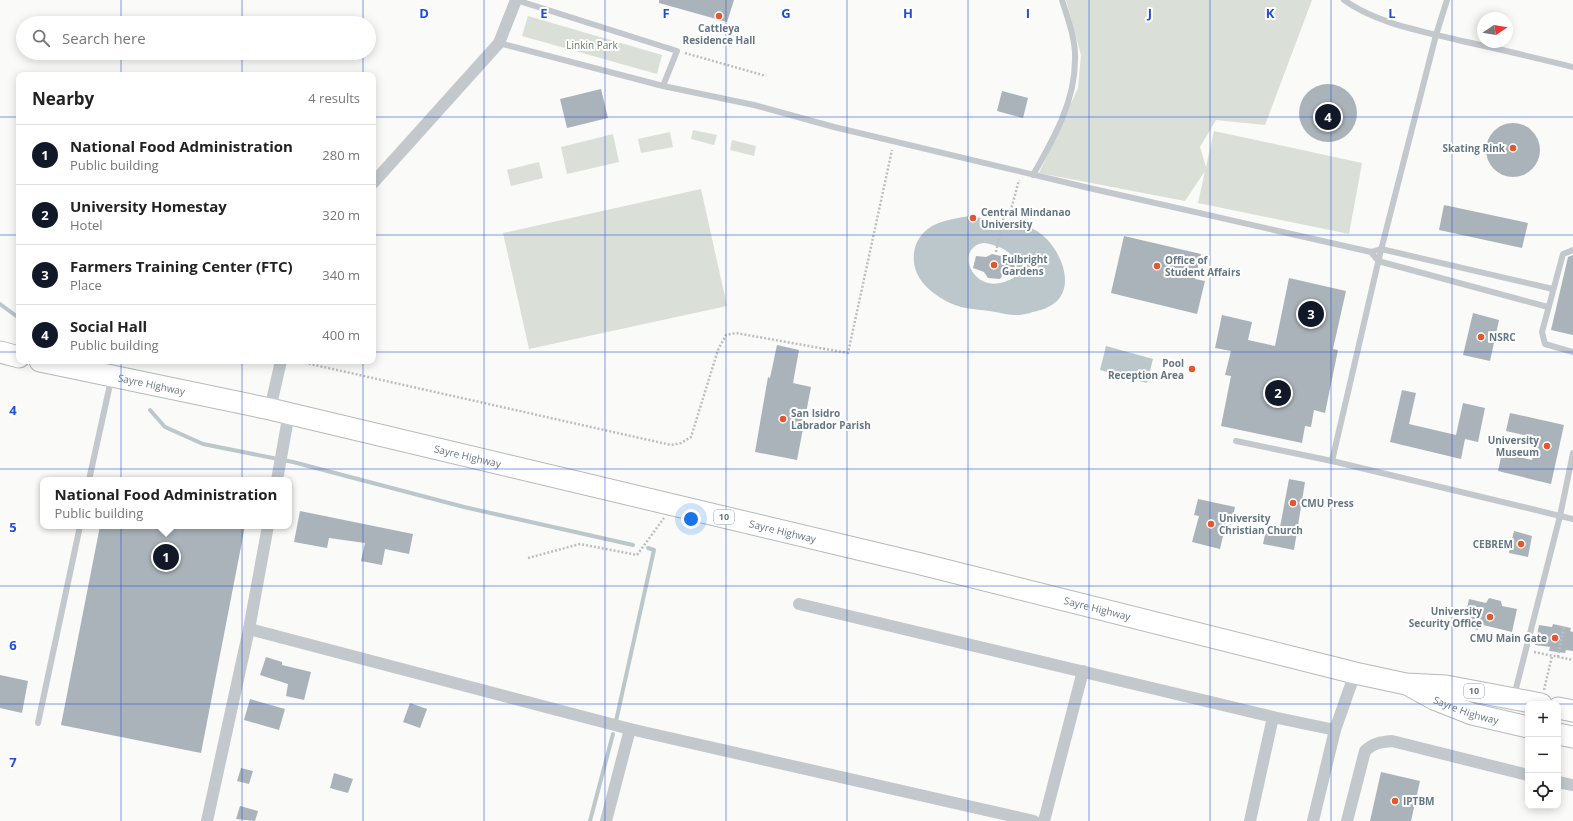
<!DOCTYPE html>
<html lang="en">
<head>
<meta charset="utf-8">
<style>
  :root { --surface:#fff; --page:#f2f2f2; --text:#222; --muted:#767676; --line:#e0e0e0; --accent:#111827 }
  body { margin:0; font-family:"Open Sans",sans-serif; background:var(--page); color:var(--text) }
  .controls { position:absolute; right:12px; bottom:12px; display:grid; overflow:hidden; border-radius:8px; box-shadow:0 2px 10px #0003 }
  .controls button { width:36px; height:36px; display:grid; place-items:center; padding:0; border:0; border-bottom:1px solid var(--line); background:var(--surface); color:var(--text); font:20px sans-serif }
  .compass { position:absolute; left:1477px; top:12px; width:36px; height:36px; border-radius:50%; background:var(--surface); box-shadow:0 2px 10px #0003; rotate:78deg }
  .you { position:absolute; left:691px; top:519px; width:14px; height:14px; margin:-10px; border:3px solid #fff; border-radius:50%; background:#1a73e8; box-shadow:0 0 0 6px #1a73e833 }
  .badge { display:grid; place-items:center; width:26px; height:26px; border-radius:50%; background:var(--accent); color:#fff; font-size:13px; font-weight:700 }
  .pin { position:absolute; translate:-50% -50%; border:2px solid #fff; box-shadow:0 1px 4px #0006 }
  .popup { position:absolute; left:40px; top:477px; width:252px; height:52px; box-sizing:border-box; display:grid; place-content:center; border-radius:8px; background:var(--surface); filter:drop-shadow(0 1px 3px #0005); font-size:13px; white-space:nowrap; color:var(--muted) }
  .popup b { font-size:15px; color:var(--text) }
  .popup::after { content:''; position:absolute; left:50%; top:100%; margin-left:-8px; border:8px solid transparent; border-top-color:var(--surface) }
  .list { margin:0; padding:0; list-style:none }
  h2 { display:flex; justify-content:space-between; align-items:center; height:52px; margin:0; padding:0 16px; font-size:17px }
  h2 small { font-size:13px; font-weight:400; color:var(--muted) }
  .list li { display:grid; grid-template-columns:26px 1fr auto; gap:12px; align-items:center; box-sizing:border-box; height:60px; padding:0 16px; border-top:1px solid var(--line) }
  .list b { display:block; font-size:15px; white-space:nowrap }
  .list p { margin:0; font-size:13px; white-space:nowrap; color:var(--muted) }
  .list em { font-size:13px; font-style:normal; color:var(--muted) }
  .icon { flex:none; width:22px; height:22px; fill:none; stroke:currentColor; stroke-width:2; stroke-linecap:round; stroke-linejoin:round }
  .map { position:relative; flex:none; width:1573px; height:821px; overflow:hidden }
  .search { position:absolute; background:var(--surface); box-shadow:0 2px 10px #0003; left:16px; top:16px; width:360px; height:44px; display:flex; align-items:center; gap:10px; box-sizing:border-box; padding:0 14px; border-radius:22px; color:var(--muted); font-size:15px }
  .panel { position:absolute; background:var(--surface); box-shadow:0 2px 10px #0003; left:16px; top:72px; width:360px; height:292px; border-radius:8px }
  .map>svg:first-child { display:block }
  .green { fill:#dadfd7 }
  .water { fill:#bbc7cb; fill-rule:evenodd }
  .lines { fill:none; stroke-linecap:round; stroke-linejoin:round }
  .stream { stroke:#bbc7cb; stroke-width:4 }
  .building { fill:#aab3b9 }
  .highway-casing { stroke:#b4b9bd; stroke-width:23 }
  .path { stroke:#bbbfc2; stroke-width:2.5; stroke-dasharray:2 2; stroke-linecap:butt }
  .lane { stroke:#c3c8cc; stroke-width:6 }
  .street { stroke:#c3c8cc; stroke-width:12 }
  .highway { stroke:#fff; stroke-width:21 }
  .grid { fill:none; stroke:#1d4ed8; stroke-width:1; stroke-opacity:0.55 }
  .poi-dot { fill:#e4572e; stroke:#fff; stroke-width:1.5 }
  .labels { text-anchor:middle; stroke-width:4; stroke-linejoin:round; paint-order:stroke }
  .shield { fill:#fff; stroke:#939fa8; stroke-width:1 }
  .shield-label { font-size:9px; font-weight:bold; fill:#657683 }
  .poi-label { font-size:10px; font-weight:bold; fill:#657683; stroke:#fff; text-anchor:start }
  .park-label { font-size:10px; fill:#687a64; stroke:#fff }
  .street-label { font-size:10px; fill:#657683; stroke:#fff }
  .grid-label { font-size:13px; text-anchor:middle; font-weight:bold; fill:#1d4ed8; stroke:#fff; stroke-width:4; stroke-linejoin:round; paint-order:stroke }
</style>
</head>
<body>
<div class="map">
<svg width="1573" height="821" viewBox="0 0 1573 821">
  <rect width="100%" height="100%" fill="#fafaf8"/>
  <!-- green -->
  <g class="green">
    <path d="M1066 0H1312L1265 125 1216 120 1200 147 1206 167 1214 131 1362 163 1349 234 1198 203 1205 171 1185 201 1039 173 1078 88 1081 55Z"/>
    <path d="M528 16 662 55 657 74 522 36Z"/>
    <path d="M693 130 717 135 714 145 691 139Z"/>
    <path d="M670 132 673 147 641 153 638 139Z"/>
    <path d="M613 134 619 162 567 174 561 147Z"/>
    <path d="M732 140 756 146 754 156 730 150Z"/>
    <path d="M539 162 543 178 511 186 507 170Z"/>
    <path d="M701 189 727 306 529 349 503 233Z"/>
  </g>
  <!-- water -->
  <g class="water">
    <path d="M970 216C983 218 996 222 1008 224 1018 226 1026 226 1035 230 1056 241 1076 280 1058 300 1051 307 1042 310 1033 312 1017 317 1011 315 995 312 980 309 965 310 950 303 930 293 911 277 914 253 915 242 922 232 932 226 943 220 958 218 970 216ZM984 243C999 245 1021 254 1016 273 1015 279 1009 280 1004 282 970 293 955 246 984 243Z"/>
    <path d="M1106 346 1153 359 1147 383 1100 370Z"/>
  </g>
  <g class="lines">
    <!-- stream -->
    <g class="stream">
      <path d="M0 304 19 318"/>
      <path d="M150 410 165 427 203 444 293 462 464 507 633 545"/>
      <path d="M616 721 654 550 648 548"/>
      <path d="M590 821 613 734"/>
    </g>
  </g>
  <!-- building -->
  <g class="building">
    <path d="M659 0H734L727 22 659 3Z"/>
    <circle cx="1328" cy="113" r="29"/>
    <path d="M601 89 608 118 567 128 560 99Z"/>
    <path d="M1002 91 1028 98 1023 118 997 111Z"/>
    <circle cx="1513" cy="150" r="27"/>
    <path d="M1444 205 1528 223 1522 248 1439 230Z"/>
    <path d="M1124 236 1201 254 1195 279 1205 281 1197 314 1111 293Z"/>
    <path d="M992 254 1001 256 1004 262 1014 263 1015 269 1012 275 1004 273 1000 279 988 278 984 272 973 268 976 256 986 257Z"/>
    <path d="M1573 255V335L1551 330 1568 257Z"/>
    <path d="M1289 278 1346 291 1333 349 1338 350 1325 413 1314 410 1311 427 1305 426 1302 443 1221 426 1231 376 1225 375 1231 351 1215 348 1222 315 1252 322 1248 340 1275 346Z"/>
    <path d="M1473 313 1499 320 1490 361 1463 355Z"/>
    <path d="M777 345 799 350 793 383 811 387 797 460 755 452 768 377 770 378Z"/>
    <path d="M1402 390 1416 393 1409 424 1456 435 1463 403 1485 408 1478 442 1465 439 1461 459 1390 442Z"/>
    <path d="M1510 413 1564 425 1551 484 1498 471 1502 453 1532 460 1537 438 1506 431Z"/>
    <path d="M1289 479 1305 482 1294 550 1263 544 1267 525 1280 527Z"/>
    <path d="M1198 499 1235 507 1231 525 1226 523 1220 549 1192 542 1199 516 1194 515Z"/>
    <path d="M300 511 413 534 409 554 385 549 382 565 361 561 365 543 329 538 327 548 294 542Z"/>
    <path d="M100 526H245L201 753 61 725Z"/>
    <path d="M1514 531 1532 536 1528 557 1509 553Z"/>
    <path d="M1489 598 1501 601 1502 606 1517 609 1512 632 1479 624 1478 630 1463 626 1469 599 1486 603Z"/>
    <path d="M1553 624 1571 628 1570 631 1573 632V651L1566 650 1565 653 1549 651 1550 647 1535 645 1539 625 1552 627Z"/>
    <path d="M266 657 282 662V665L311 672 304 700 286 696 288 684 260 675Z"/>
    <path d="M0 675 28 681 22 713 0 708Z"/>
    <path d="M250 699 285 709 279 730 244 720Z"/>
    <path d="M410 703 427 709 420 728 403 722Z"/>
    <path d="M241 768 253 771 249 784 237 781Z"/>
    <path d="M1381 772 1420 781 1411 821H1370Z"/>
    <path d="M334 773 353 779 348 793 330 788Z"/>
    <path d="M240 806 258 811 255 821 236 819Z"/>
  </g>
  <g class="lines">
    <defs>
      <g id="highway">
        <path d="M0 352 19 357"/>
        <path id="s1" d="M40 361 270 409 921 564 1355 673 1406 684 1446 686 1541 704"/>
        <path id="s2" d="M1412 687 1434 699 1472 714 1528 727"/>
        <path d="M1558 708 1573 711"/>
        <path d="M1558 734 1573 737"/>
      </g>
    </defs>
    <!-- highway casing -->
    <use href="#highway" class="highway-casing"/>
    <!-- path -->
    <g class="path">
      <path d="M685 53 766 76"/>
      <path d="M996 252 1003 220 1012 206 1019 180"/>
      <path d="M297 361 671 445 681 443 691 437 718 350 726 335 736 333 848 353 892 150"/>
      <path d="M528 558 580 544 637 555 664 518"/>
      <path d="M1534 652 1573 660"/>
      <path d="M1558 657 1564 626"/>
      <path d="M1544 690 1552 656"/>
    </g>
    <!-- lane -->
    <g class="lane">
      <path d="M516 0 677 51 663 86"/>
      <path d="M1344 0C1378 24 1422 31 1462 41 1499 49 1536 58 1573 67"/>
      <path d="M499 43 663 86 754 105 834 127 1089 188 1371 252 1381 249 1553 289"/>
      <path d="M1033 175C1053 140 1075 102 1075 60 1076 40 1068 19 1062 0"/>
      <path d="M1573 250 1563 254 1542 332 1545 344 1573 352"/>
      <path d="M1371 252 1378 261 1548 307"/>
      <path d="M1236 441 1332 461 1573 519"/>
      <path d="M1332 461 1380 254 1436 35 1447 0"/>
      <path d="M89 480 111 380"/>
      <path d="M1514 696 1560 516 1573 453"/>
      <path d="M38 723 80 526"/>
    </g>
    <!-- street -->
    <g class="street">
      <path d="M373 183 499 43 516 0"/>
      <path d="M270 409 281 361"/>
      <path d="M277 480 289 413"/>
      <path d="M799 604 1273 717"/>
      <path d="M249 629 630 729 1034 821"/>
      <path d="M1558 782 1573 785"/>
      <path d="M207 821 249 629 268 526"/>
      <path d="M606 821 630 729"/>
      <path d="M1044 821 1083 671"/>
      <path d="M1250 821 1273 717 1335 730"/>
      <path d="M1313 821 1335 730 1355 673"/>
      <path d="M1347 821 1365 751C1373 743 1381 742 1392 741L1528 775"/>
    </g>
    <!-- highway -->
    <use href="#highway" class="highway"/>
  </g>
  <!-- grid -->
  <path class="grid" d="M121 0V23M242 0V23M363 0V23M484 0V821M605 0V821M726 0V821M847 0V821M968 0V821M1089 0V821M1210 0V821M1331 0V821M1452 0V821M121 53V75M242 53V75M363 53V75M0 117H19M373 117H1573M0 235H19M373 235H1573M0 352H19M373 352H1573M121 361V821M242 361V821M363 361V821M0 469H1573M0 586H1573M0 704H1573"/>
  <!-- markers -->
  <g class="poi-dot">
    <circle cx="719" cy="16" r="4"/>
    <circle cx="1513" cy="148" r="4"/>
    <circle cx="973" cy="218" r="4"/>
    <circle cx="994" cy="265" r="4"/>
    <circle cx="1157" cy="266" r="4"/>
    <circle cx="1481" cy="337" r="4"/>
    <circle cx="1192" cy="369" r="4"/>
    <circle cx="783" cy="419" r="4"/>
    <circle cx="1547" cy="446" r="4"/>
    <circle cx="1293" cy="503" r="4"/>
    <circle cx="1211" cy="524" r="4"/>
    <circle cx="1521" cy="544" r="4"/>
    <circle cx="1490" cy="617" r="4"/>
    <circle cx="1555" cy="638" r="4"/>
    <circle cx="1395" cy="801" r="4"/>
  </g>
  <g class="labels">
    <!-- shield labels -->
    <g class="shield">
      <rect x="714" y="510" width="20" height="14" rx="3"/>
      <rect x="1464" y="684" width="20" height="14" rx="3"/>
    </g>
    <g class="shield-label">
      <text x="724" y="520">10</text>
      <text x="1474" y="694">10</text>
    </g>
    <!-- poi labels -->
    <g class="poi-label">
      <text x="719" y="32" text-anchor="middle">Cattleya<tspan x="719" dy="12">Residence Hall</tspan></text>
      <text x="1505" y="152" text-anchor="end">Skating Rink</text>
      <text x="981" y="216">Central Mindanao<tspan x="981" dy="12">University</tspan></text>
      <text x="1002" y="263">Fulbright<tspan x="1002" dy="12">Gardens</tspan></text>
      <text x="1165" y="264">Office of<tspan x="1165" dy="12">Student Affairs</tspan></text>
      <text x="1489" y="341">NSRC</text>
      <text x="1184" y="367" text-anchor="end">Pool<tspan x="1184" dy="12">Reception Area</tspan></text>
      <text x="791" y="417">San Isidro<tspan x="791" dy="12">Labrador Parish</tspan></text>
      <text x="1539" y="444" text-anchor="end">University<tspan x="1539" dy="12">Museum</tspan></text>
      <text x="1301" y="507">CMU Press</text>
      <text x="1219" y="522">University<tspan x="1219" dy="12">Christian Church</tspan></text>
      <text x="1513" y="548" text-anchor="end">CEBREM</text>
      <text x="1482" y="615" text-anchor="end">University<tspan x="1482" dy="12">Security Office</tspan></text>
      <text x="1547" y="642" text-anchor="end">CMU Main Gate</text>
      <text x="1403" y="805">IPTBM</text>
    </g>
    <!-- park labels -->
    <g class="park-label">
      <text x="592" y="49">Linkin Park</text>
    </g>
    <!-- street labels -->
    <g class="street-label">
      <text dy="4" stroke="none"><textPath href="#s1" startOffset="114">Sayre Highway</textPath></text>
      <text dy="4" stroke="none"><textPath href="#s1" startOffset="438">Sayre Highway</textPath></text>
      <text dy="4" stroke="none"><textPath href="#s1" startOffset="762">Sayre Highway</textPath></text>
      <text dy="4" stroke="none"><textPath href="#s1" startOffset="1086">Sayre Highway</textPath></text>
      <text dy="4" stroke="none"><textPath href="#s2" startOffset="59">Sayre Highway</textPath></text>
    </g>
  </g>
  <g class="grid-label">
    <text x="424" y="18">D</text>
    <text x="544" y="18">E</text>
    <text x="666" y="18">F</text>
    <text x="786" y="18">G</text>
    <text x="908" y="18">H</text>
    <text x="1028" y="18">I</text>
    <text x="1150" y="18">J</text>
    <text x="1270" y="18">K</text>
    <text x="1392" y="18">L</text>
    <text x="13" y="415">4</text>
    <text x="13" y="532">5</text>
    <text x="13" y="650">6</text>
    <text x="13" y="767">7</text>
  </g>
</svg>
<div class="controls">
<button>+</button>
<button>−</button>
<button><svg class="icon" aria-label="locate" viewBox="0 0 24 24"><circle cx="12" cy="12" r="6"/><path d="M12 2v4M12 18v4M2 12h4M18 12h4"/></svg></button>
</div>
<svg class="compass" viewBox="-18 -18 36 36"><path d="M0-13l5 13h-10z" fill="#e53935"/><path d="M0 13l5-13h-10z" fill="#767676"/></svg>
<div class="you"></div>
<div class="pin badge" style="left:166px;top:557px">1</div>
<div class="popup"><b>National Food Administration</b>Public building</div>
<div class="pin badge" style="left:1278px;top:393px">2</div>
<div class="pin badge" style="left:1311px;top:314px">3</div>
<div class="pin badge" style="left:1328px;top:117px">4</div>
<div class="search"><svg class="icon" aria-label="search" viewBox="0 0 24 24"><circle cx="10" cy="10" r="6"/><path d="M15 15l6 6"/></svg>Search here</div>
<section class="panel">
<h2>Nearby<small>4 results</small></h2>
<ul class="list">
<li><span class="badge">1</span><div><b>National Food Administration</b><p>Public building</p></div><em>280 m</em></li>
<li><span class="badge">2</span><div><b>University Homestay</b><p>Hotel</p></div><em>320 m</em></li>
<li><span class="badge">3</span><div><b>Farmers Training Center (FTC)</b><p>Place</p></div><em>340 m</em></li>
<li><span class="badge">4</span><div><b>Social Hall</b><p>Public building</p></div><em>400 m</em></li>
</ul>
</section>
</div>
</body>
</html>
